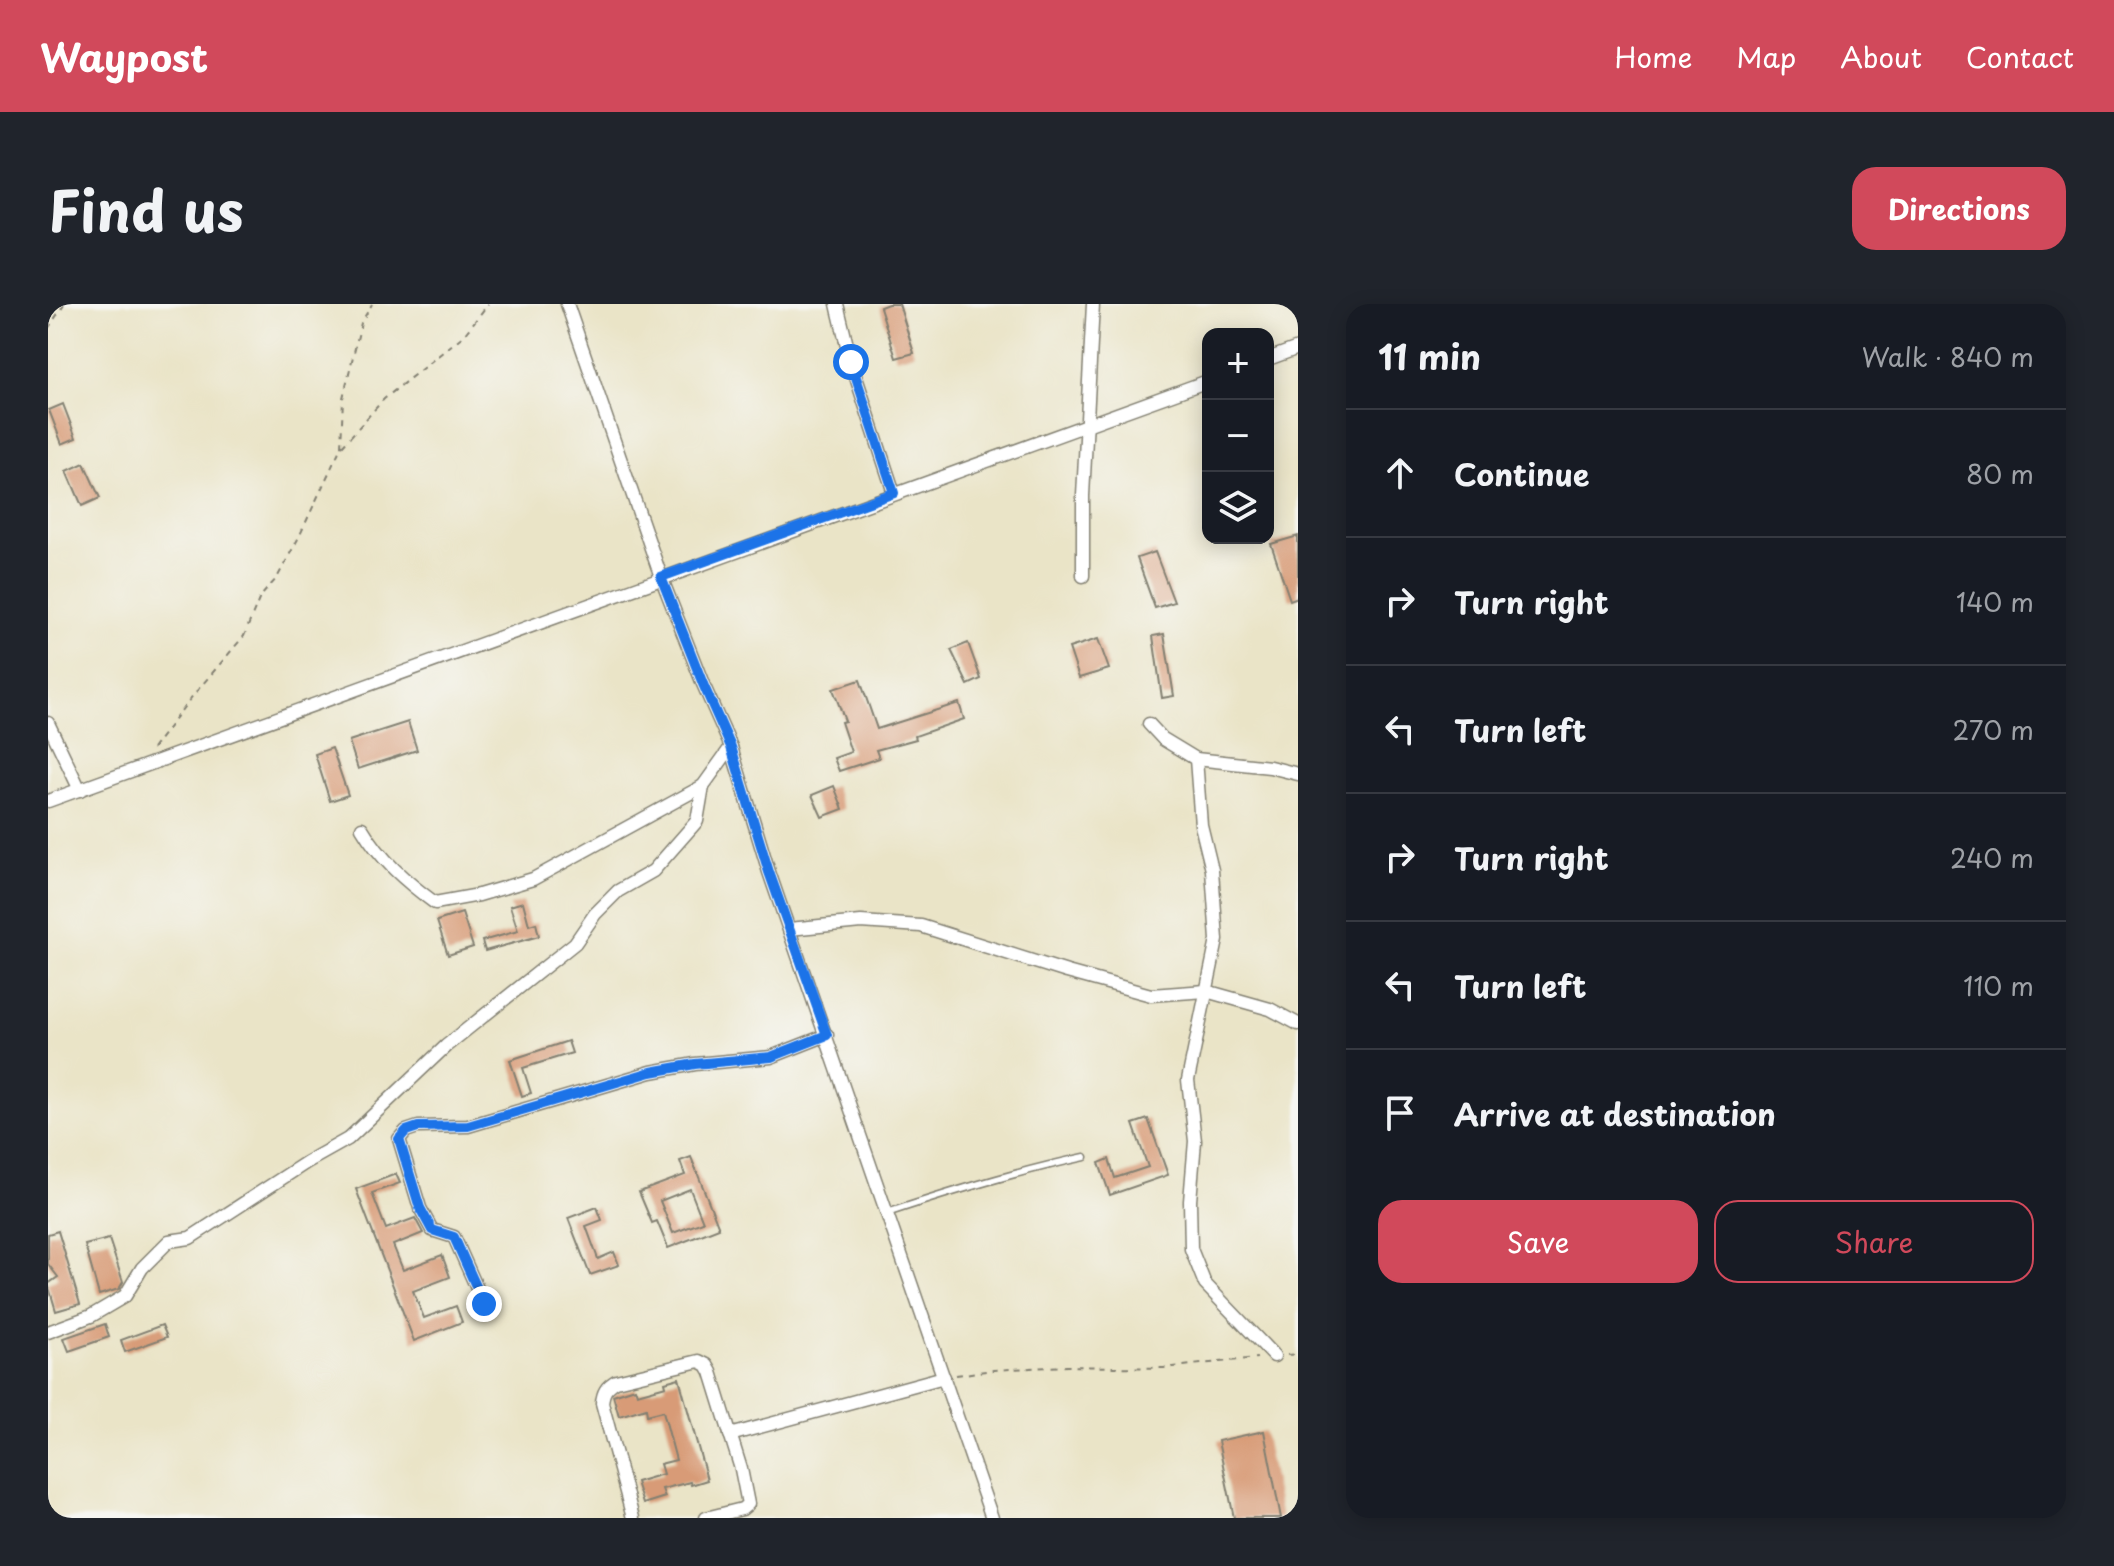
<!DOCTYPE html>
<html lang="en">
<head>
<meta charset="utf-8">
<style>
  :root { --surface:#171b24; --page:#20242c; --text:#f1f3f6; --muted:#9ea1a6; --line:#363941; --accent:#d1495b }
  body { margin:0; font-family:"Playpen Sans",sans-serif; background:var(--page); color:var(--text) }
  .controls { position:absolute; right:24px; top:24px; display:grid; overflow:hidden; border-radius:16px; box-shadow:0 4px 20px #0003 }
  .controls button { width:72px; height:72px; display:grid; place-items:center; padding:0; border:0; border-bottom:2px solid var(--line); background:var(--surface); color:var(--text); font:40px sans-serif }
  .stop { position:absolute; width:24px; height:24px; margin:-18px; border:6px solid #1a73e8; border-radius:50%; background:#fff }
  .stop.end { background:#1a73e8; border-color:#fff; box-shadow:0 2px 8px #0008 }
  .list { margin:0; padding:0; list-style:none }
  h2 { display:flex; justify-content:space-between; align-items:center; height:104px; margin:0; padding:0 32px; font-size:34px }
  h2 small { font-size:26px; font-weight:400; color:var(--muted) }
  .list li { display:grid; grid-template-columns:52px 1fr auto; gap:24px; align-items:center; box-sizing:border-box; height:128px; padding:0 32px; border-top:2px solid var(--line) }
  .list b { display:block; font-size:30px; white-space:nowrap }
  .list em { font-size:26px; font-style:normal; color:var(--muted) }
  .actions { display:flex; gap:16px; padding:24px 32px }
  .actions a { flex:1; padding:18px 0; border:2px solid var(--accent); border-radius:24px; text-align:center; font-size:28px; color:var(--accent) }
  .actions .main { background:var(--accent); color:#fff }
  .icon { flex:none; width:44px; height:44px; fill:none; stroke:currentColor; stroke-width:2; stroke-linecap:round; stroke-linejoin:round }
  .map { position:relative; flex:none; width:1250px; height:1214px; overflow:hidden; border-radius:24px }
  header { display:flex; align-items:center; gap:48px; box-sizing:border-box; height:112px; padding:0 40px; background:var(--accent); color:#fff }
  header strong { font-size:38px }
  nav { display:flex; gap:44px; margin-inline-start:auto; font-size:28px }
  .intro { display:flex; align-items:center; justify-content:space-between; box-sizing:border-box; height:192px; padding:0 48px }
  h1 { margin:0; font-size:56px }
  .button { padding:20px 36px; border-radius:24px; background:var(--accent); color:#fff; font-size:28px; font-weight:700 }
  main { display:flex; gap:48px; padding:0 48px }
  aside { flex:1; background:var(--surface); border-radius:24px; box-shadow:0 4px 20px #0003 }
  .map>svg:first-child { display:block }
  .building { fill:#d89b77; fill-rule:evenodd }
  .lines { fill:none; stroke-linecap:round; stroke-linejoin:round }
  .service-casing { stroke:#838072; stroke-width:9 }
  .minor-casing { stroke:#838072; stroke-width:15 }
  .path { stroke:#838072; stroke-width:2; stroke-dasharray:6 6; stroke-linecap:butt }
  .service { stroke:#fff; stroke-width:6 }
  .minor { stroke:#fff; stroke-width:12 }
  .route { stroke:#1a73e8; stroke-width:10 }
</style>
</head>
<body>
<header>
<strong>Waypost</strong>
<nav><a>Home</a><a>Map</a><a>About</a><a>Contact</a></nav>
</header>
<div class="intro"><h1>Find us</h1><a class="button">Directions</a></div>
<main>
<div class="map">
<svg width="1250" height="1214" viewBox="0 0 1250 1214">
  <rect width="100%" height="100%" fill="#f6f6f2"/>
  <filter id="ink" filterUnits="userSpaceOnUse"><feTurbulence type="fractalNoise" baseFrequency=".0125" numOctaves="2"/><feDisplacementMap in="SourceGraphic" scale="16" xChannelSelector="R" yChannelSelector="G"/><feConvolveMatrix kernelMatrix="1 2 1 2 8 2 1 2 1" color-interpolation-filters="sRGB"/></filter>
  <filter id="wash" filterUnits="userSpaceOnUse"><feTurbulence type="fractalNoise" baseFrequency=".006" numOctaves="4" result="noise"/><feDisplacementMap in="SourceGraphic" scale="32" xChannelSelector="R" yChannelSelector="G"/><feGaussianBlur stdDeviation="1.8" result="paint"/><feColorMatrix in="noise" values="0 0 0 0 0 0 0 0 0 0 0 0 0 0 0 0 0 1.4 0 .05"/><feComposite in="paint" operator="in"/></filter>
  <g filter="url(#wash)">
    <rect width="100%" height="100%" fill="#eae4c7"/>
    <g id="blocks">
      <!-- building -->
      <g class="building">
        <path d="M840 0H851L866 49 848 54 832 3Z"/>
        <path d="M15 100 28 134 14 140 1 106Z"/>
        <path d="M36 159 52 194 34 202 19 167Z"/>
        <path d="M1250 232V293L1242 296 1223 240Z"/>
        <path d="M1107 248 1126 298 1107 304 1089 254Z"/>
        <path d="M1116 330 1126 392 1114 394 1105 332Z"/>
        <path d="M1050 335 1061 365 1031 374 1021 344Z"/>
        <path d="M920 339 933 375 920 381 903 346Z"/>
        <path d="M812 376 829 425 911 399 916 415 867 432 868 435 828 446 831 454 791 467 786 454 803 448 793 418 797 417 785 385Z"/>
        <path d="M360 418 369 446 310 465 301 437Z"/>
        <path d="M284 444 300 491 282 497 267 450Z"/>
        <path d="M786 482 795 505 774 513 764 491Z"/>
        <path d="M475 598 481 621 488 619 491 632 437 647 434 637 470 627 462 602Z"/>
        <path d="M414 609 425 643 400 651 389 617Z"/>
        <path d="M520 737 524 749 475 764 483 789 474 792 462 756Z"/>
        <path d="M1100 815 1120 871 1062 891 1051 859 1061 855 1067 874 1100 863 1085 820Z"/>
        <path d="M643 853 671 924 620 944 609 917 604 919 591 888 637 871 632 857ZM642 885 655 918 625 929 612 897Z"/>
        <path d="M348 870 352 879 324 889 338 925 367 914 375 929 345 941 355 966 394 951 402 973 365 987 376 1014 408 1002 414 1018 366 1037 308 885Z"/>
        <path d="M549 903 554 916 538 922 550 955 566 948 571 961 542 971 520 914Z"/>
        <path d="M10 927 32 1000 8 1007 0 980 10 973 0 960V930Z"/>
        <path d="M61 935 75 978 71 985 51 991 37 941Z"/>
        <path d="M57 1020 61 1033 21 1047 16 1034Z"/>
        <path d="M114 1021 119 1033 77 1048 73 1036Z"/>
        <path d="M631 1074 659 1176 643 1181 642 1178 614 1185 617 1193 595 1200 588 1178 615 1170 612 1160 628 1156 615 1107 599 1111 598 1104 571 1112 565 1091 587 1084 589 1090 618 1082 617 1078Z"/>
        <path d="M1216 1127 1233 1214H1186L1170 1137Z"/>
      </g>
    </g>
  </g>
  <g filter="url(#ink)">
    <use href="#blocks" fill-opacity="0" stroke="#838072" stroke-width="2"/>
    <g class="lines">
      <defs>
        <path id="service" d="M839 909C905 887 970 867 1037 853"/>
        <g id="minor">
          <path d="M519 0 613 273 655 380 683 443 721 568 944 1214"/>
          <path d="M789 0 803 58 846 189"/>
          <path d="M1220 55 1250 44"/>
          <path d="M1035 272V192L1045 0"/>
          <path d="M0 419 32 486"/>
          <path d="M1101 420 1115 435 1148 455 1222 463 1250 470"/>
          <path d="M1148 455 1153 521 1164 566 1169 636 1140 776 1147 837 1142 897 1143 945 1157 980 1226 1052"/>
          <path d="M0 497 1160 77"/>
          <path d="M314 524C333 556 357 577 387 599L431 591 485 575 655 482"/>
          <path d="M741 625 813 618 873 622 1019 668 1103 691 1158 687 1222 705 1250 720"/>
          <path d="M436 1000 406 933 384 926 372 904 351 835 358 827 370 823 420 822 603 768 647 760 723 753 779 731"/>
          <path d="M0 1028 43 1012 77 992 94 964 121 937 142 934 259 858 300 835 398 742 527 639 547 610 570 587 605 567 649 517 655 482 683 443"/>
          <path d="M682 1131 896 1073"/>
          <path d="M585 1214 554 1099C555 1088 558 1083 568 1077L651 1057 659 1061 663 1068 693 1165 700 1200 694 1205 658 1214"/>
        </g>
      </defs>
      <!-- service casing -->
      <use href="#service" class="service-casing"/>
      <!-- minor casing -->
      <use href="#minor" class="minor-casing"/>
      <!-- path -->
      <g class="path">
        <path d="M0 25 16 0"/>
        <path d="M294 142 336 95 416 31 440 0"/>
        <path d="M104 445 142 395 196 332 212 293 229 274 251 233 293 143 295 94 313 19 324 0"/>
        <path d="M1239 1051 1250 1050"/>
        <path d="M908 1071 945 1066 1019 1062 1116 1064 1209 1054"/>
      </g>
      <!-- service -->
      <use href="#service" class="service"/>
      <!-- minor -->
      <use href="#minor" class="minor"/>
    </g>
  </g>
  <g class="lines" filter="url(#ink)">
    <!-- route -->
    <path class="route" d="M436 1000 406 933 384 926 372 904 351 835 358 827 370 823 420 822 603 768 647 760 723 753 779 731 721 568 683 443 655 380 613 273 846 189 803 58"/>
  </g>
</svg>
<div class="controls">
<button>+</button>
<button>−</button>
<button><svg class="icon" aria-label="layers" viewBox="0 0 24 24"><path d="M12 4l9 5-9 5-9-5zM3 14l9 5 9-5"/></svg></button>
</div>
<div class="stop" style="left:803px;top:58px"></div>
<div class="stop end" style="left:436px;top:1000px"></div>
</div>
<aside>
<h2>11 min<small>Walk · 840 m</small></h2>
<ul class="list">
<li><svg class="icon" aria-label="ahead" viewBox="0 0 24 24"><path d="M12 20V5M6 11l6-6 6 6"/></svg><div><b>Continue</b></div><em>80 m</em></li>
<li><svg class="icon" aria-label="right" viewBox="0 0 24 24"><path d="M7 20v-9h11M14 6l5 5-5 5"/></svg><div><b>Turn right</b></div><em>140 m</em></li>
<li><svg class="icon" aria-label="left" viewBox="0 0 24 24"><path d="M17 20v-9H6M10 6l-5 5 5 5"/></svg><div><b>Turn left</b></div><em>270 m</em></li>
<li><svg class="icon" aria-label="right" viewBox="0 0 24 24"><path d="M7 20v-9h11M14 6l5 5-5 5"/></svg><div><b>Turn right</b></div><em>240 m</em></li>
<li><svg class="icon" aria-label="left" viewBox="0 0 24 24"><path d="M17 20v-9H6M10 6l-5 5 5 5"/></svg><div><b>Turn left</b></div><em>110 m</em></li>
<li><svg class="icon" aria-label="arrive" viewBox="0 0 24 24"><path d="M6 21V4h12l-3 4 3 4H6"/></svg><div><b>Arrive at destination</b></div></li>
</ul>
<div class="actions"><a class="main">Save</a><a>Share</a></div>
</aside>
</main>
</body>
</html>
